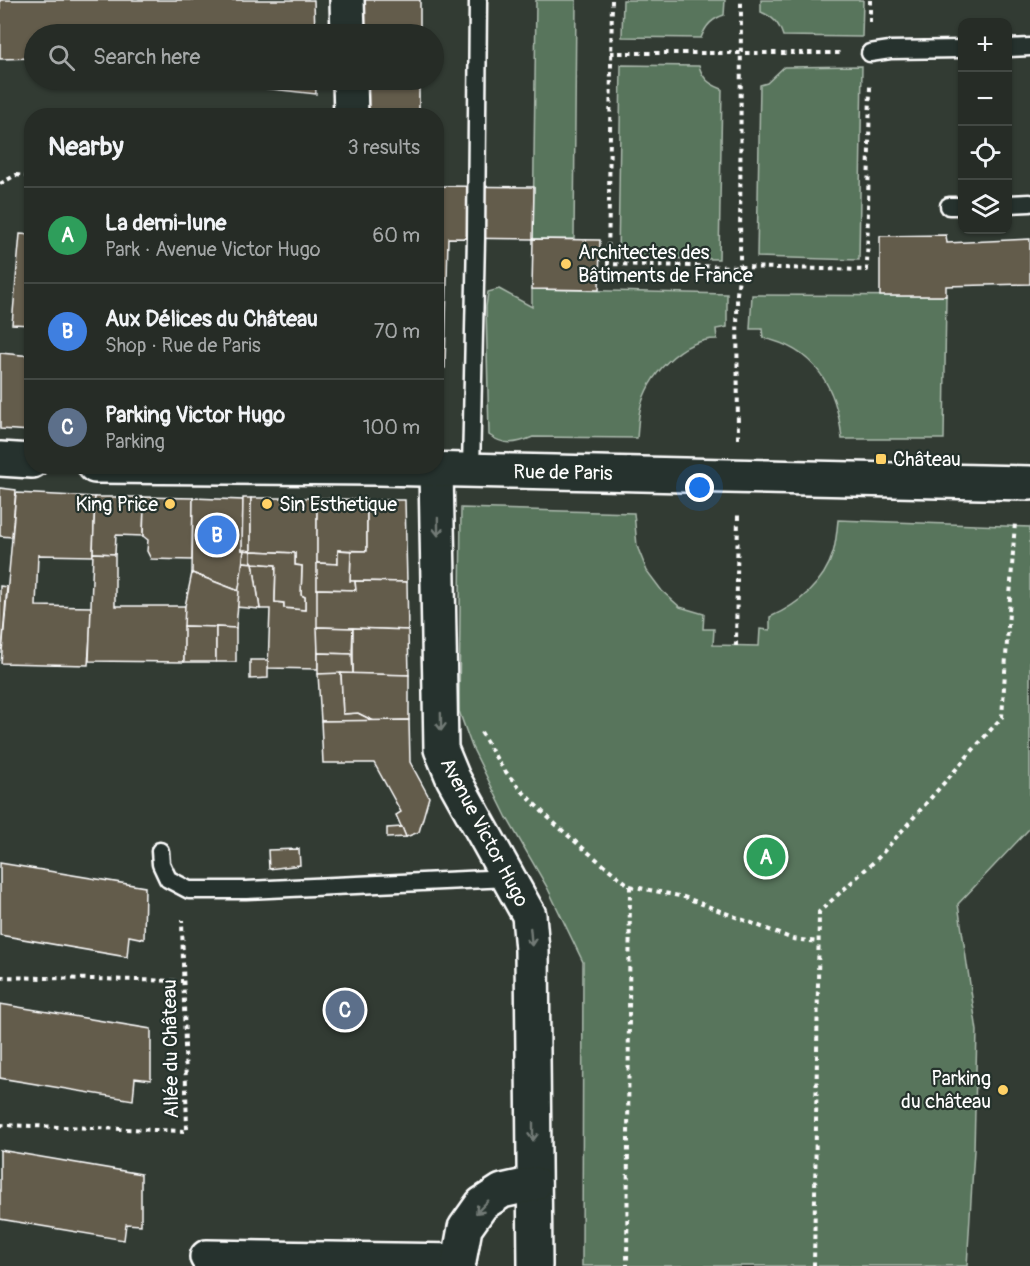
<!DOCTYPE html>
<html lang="en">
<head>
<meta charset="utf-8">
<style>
  :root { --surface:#262c26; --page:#323832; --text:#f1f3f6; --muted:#a4a7a7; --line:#424843; --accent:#db2777 }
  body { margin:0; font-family:Pangolin,sans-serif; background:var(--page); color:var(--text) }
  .controls { position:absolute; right:18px; top:18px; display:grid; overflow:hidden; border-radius:12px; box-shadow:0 2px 4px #0004 }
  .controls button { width:54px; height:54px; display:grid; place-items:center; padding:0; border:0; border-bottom:2px solid var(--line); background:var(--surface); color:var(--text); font:30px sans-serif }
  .you { position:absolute; left:700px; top:488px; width:21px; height:21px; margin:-15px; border:4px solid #fff; border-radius:50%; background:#1a73e8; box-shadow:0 0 0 9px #1a73e833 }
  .badge { display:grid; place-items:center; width:39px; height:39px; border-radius:50%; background:var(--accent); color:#fff; font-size:20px; font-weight:700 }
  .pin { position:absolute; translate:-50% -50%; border:3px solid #fff; box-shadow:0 2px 6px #0006 }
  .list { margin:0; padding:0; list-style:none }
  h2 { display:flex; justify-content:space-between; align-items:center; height:78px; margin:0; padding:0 24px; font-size:26px }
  h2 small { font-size:20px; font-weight:400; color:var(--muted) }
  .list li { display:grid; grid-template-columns:39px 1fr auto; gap:18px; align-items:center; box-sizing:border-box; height:96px; padding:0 24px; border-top:2px solid var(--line) }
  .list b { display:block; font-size:22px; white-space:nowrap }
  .list p { margin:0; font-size:20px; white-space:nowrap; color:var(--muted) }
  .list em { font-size:20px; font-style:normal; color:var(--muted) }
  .icon { flex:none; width:33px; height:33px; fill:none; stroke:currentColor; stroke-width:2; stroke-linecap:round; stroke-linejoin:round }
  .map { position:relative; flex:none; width:1030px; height:1266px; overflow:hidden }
  .search { position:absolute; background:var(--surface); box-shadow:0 2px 4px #0004; left:24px; top:24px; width:420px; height:66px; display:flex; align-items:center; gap:15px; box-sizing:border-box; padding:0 21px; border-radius:33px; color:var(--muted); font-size:22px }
  .panel { position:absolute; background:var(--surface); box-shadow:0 2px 4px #0004; left:24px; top:108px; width:420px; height:366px; border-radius:24px }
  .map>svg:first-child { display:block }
  .green { fill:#58755c; stroke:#acbaae; stroke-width:1.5 }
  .building { fill:#635b4c; stroke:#fff; stroke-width:1.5 }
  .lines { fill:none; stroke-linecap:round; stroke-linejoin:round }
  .service-casing { stroke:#fff; stroke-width:21 }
  .minor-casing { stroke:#fff; stroke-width:38 }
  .secondary-casing { stroke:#fff; stroke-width:38 }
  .path { stroke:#fff; stroke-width:4; stroke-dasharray:4.5 4.5; stroke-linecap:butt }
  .service { stroke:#26332d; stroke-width:16 }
  .minor { stroke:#26332d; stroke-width:33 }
  .secondary { stroke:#26332d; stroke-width:33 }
  .oneway { stroke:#727a76 }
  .poi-dot { fill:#ffd166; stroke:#26332d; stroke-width:2 }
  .labels { text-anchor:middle; stroke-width:4.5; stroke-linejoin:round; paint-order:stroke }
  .poi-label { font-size:20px; fill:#fff; stroke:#26332d; text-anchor:start }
  .street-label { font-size:20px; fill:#fff; stroke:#26332d }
</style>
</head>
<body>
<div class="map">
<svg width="1030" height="1266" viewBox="0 0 1030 1266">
  <rect width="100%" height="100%" fill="#323b33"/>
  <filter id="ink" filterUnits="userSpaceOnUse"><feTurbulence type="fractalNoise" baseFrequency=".0167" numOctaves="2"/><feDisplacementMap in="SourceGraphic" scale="12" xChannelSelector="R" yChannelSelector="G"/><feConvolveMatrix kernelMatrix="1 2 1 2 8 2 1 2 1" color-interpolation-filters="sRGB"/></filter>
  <g filter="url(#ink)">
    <!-- green -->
    <g class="green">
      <path d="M536 0H576L574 239H533Z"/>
      <path d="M623 0H725L724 15C712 19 706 25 701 38L622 37Z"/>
      <path d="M761 0H863L862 37 783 36C779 23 773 17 761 12Z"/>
      <path d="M621 65 699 66C703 79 709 84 722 89L719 259 618 258Z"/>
      <path d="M862 66 859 260 757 257 760 85 767 83 784 67Z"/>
      <path d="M499 289 532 307V289L727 294V327L716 329 717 339C681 339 647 376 640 410 638 419 638 429 637 438L533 437C516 444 504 446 489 435L486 307 488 292Z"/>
      <path d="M752 295 946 296 944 439H842C837 388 816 349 763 338L762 329H750Z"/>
      <path d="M461 508 634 513 637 546 647 571 662 591 680 607 704 614 703 629H714L713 645 759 646 760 629 770 630V617C798 605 824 583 833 553 836 543 837 531 838 520L1030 527V828L958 904 977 1031 974 1150 967 1266H582L583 962 547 887 507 818 472 747 459 711Z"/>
    </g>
    <!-- building -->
    <g class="building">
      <path d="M0 0H314L315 34H34V58L0 59Z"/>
      <path d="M361 0H420V34H362Z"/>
      <path d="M264 80H315L316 94 263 88Z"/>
      <path d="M364 80H419V116H365Z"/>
      <path d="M436 186 534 187 533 239 448 238 445 368H436Z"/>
      <path d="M20 234 32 235V325L12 324Z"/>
      <path d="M946 235 947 243 1030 239V284L946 286V296H880V236Z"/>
      <path d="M533 239 600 240 599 290 532 289Z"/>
      <path d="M0 353 32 356V431L0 429Z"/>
      <path d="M0 488 16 490 12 537 0 536Z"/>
      <path d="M16 493 95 497 93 556 38 555 36 606 92 607 88 665 1 663Z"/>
      <path d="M95 497H142L144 507 143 536 116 535 115 554 93 553Z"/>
      <path d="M142 497 193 498 192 560 151 559 147 551 148 540 143 536 144 507Z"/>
      <path d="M193 498 243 500 242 550H244L239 591 192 573Z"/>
      <path d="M243 498H251V551L242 550Z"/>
      <path d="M251 498H317L318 669 268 668 270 609H260L253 563 276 565 275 602 284 603V608L305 610V597L301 595 302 566 295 565V553L251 551Z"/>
      <path d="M317 498 367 500V551L338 550V564L317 563Z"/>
      <path d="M367 500H405L407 582 350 581 351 551H367Z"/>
      <path d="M244 550 251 551V560L253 563 243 562Z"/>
      <path d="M338 550 351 551 350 581H355L356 590 317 589V563L338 564Z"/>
      <path d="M251 551 295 553V565L302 566 301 595 305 597V610L284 608V603L275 602 276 565 253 563 251 560Z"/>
      <path d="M93 553 115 554V606H185L184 662 89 661Z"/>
      <path d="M243 562 253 563 260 609 236 607Z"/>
      <path d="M192 573 239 591 236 628 184 626 185 606Z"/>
      <path d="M355 581 407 582 408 630 317 627V589L356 590Z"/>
      <path d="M0 586 7 587 2 649H0Z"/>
      <path d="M184 626 216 627V662H184Z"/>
      <path d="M216 627 236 628V662H216Z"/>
      <path d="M317 627 353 628 352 654 318 653Z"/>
      <path d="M353 628 408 630 409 675 353 674Z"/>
      <path d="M318 653 352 654 353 674H318Z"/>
      <path d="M250 660H268V678L250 679Z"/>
      <path d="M341 673 343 714 358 713 374 721H321L318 674Z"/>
      <path d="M341 673 409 675V720L374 721 358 713 343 714Z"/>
      <path d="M409 720 410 762 429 797 419 832 406 837 396 815 401 812 374 763H323L321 721Z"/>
      <path d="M402 827 406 837 387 838V828Z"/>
      <path d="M299 849 300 865 269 869 268 850Z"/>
      <path d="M0 863 145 887 144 939 129 936 127 957 0 935Z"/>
      <path d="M0 1004 151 1029V1080L135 1078 133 1100 0 1078Z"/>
      <path d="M0 1150 141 1174V1225L126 1224 124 1240 0 1219Z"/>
    </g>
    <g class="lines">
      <defs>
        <g id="service">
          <path d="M1008 48 1030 47"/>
          <path d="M870 53 890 50 962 49"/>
          <path d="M1008 204 1030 203"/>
          <path d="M949 206H962"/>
          <path d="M471 470 476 238 478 0"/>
          <path d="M160 851 161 864 168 879 189 890H246L509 878"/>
        </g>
        <g id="minor">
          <path d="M347 0 348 34"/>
          <path d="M350 80 351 116"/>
          <path d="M436 469 441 749 453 778 529 915 532 950 535 1266"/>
          <path d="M207 1257 459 1261"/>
          <path d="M459 1261 465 1228 482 1204 502 1191 534 1184"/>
        </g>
        <g id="secondary">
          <path d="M0 459 32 461"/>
          <path d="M95 466 378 468 1030 483"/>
        </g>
      </defs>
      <!-- service casing -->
      <use href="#service" class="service-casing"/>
      <!-- minor casing -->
      <use href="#minor" class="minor-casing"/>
      <!-- secondary casing -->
      <use href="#secondary" class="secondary-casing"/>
      <!-- path -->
      <g class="path">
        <path d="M612 0 608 264 867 270 870 84"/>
        <path d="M870 0V22"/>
        <path d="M610 53H841"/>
        <path d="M0 184 16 175 32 177"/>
        <path d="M738 439 737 294 740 268 741 0"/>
        <path d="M736 646 738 514"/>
        <path d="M481 732C489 745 496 760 506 772 541 816 586 851 630 886L627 1266"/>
        <path d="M630 886 684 897 793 939 819 942"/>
        <path d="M0 977 183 981"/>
        <path d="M0 1125 187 1131 182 920"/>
        <path d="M814 1266 819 912 878 858 1002 717 1015 522"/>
      </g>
      <!-- service -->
      <use href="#service" class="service"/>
      <!-- minor -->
      <use href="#minor" class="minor"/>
      <!-- secondary -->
      <use href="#secondary" class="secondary"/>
    </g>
    <!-- one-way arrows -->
    <defs><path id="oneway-shaft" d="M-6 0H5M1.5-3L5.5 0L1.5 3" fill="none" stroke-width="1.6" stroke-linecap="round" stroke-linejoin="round" transform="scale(1.5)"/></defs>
    <g class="oneway">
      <use href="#oneway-shaft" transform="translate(438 527) rotate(89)"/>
      <use href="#oneway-shaft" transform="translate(441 722) rotate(89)"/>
      <use href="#oneway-shaft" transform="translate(531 937) rotate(85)"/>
      <use href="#oneway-shaft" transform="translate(533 1132) rotate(90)"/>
      <use href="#oneway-shaft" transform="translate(482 1207) rotate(134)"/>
    </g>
  </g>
  <!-- markers -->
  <g class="poi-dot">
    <circle cx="566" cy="264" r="6"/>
    <rect x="875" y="453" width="12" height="12" rx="3"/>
    <circle cx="170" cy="504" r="6"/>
    <circle cx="267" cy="504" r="6"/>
    <circle cx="1003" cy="1090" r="6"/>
  </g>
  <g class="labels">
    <!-- poi labels -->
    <g class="poi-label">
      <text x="578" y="259">Architectes des<tspan x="578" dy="23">Bâtiments de France</tspan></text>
      <text x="893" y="466">Château</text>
      <text x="158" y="511" text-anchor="end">King Price</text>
      <text x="279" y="511">Sin Esthetique</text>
      <text x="991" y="1085" text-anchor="end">Parking<tspan x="991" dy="23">du château</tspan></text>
    </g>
    <!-- street labels -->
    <g class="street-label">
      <text transform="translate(563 472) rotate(1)" y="7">Rue de Paris</text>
      <text transform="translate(485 832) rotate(62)" y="7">Avenue Victor Hugo</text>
      <text transform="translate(170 1049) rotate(-91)" y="7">Allée du Château</text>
    </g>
  </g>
</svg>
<div class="controls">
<button>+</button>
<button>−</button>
<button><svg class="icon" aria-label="locate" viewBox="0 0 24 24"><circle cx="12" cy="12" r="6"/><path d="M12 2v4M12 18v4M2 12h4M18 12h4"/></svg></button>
<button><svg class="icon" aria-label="layers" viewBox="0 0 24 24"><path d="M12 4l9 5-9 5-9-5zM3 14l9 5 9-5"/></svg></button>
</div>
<div class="you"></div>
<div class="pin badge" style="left:766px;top:857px;background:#2e9e5b">A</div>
<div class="pin badge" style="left:217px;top:535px;background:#3f7fe0">B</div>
<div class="pin badge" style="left:345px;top:1010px;background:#5c6f8a">C</div>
<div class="search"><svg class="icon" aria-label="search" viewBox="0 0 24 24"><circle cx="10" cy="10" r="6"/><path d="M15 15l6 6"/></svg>Search here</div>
<section class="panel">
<h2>Nearby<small>3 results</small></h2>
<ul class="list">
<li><span class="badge" style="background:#2e9e5b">A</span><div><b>La demi-lune</b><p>Park · Avenue Victor Hugo</p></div><em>60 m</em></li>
<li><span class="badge" style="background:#3f7fe0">B</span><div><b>Aux Délices du Château</b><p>Shop · Rue de Paris</p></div><em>70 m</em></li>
<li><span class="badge" style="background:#5c6f8a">C</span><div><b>Parking Victor Hugo</b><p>Parking</p></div><em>100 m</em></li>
</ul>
</section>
</div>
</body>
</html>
